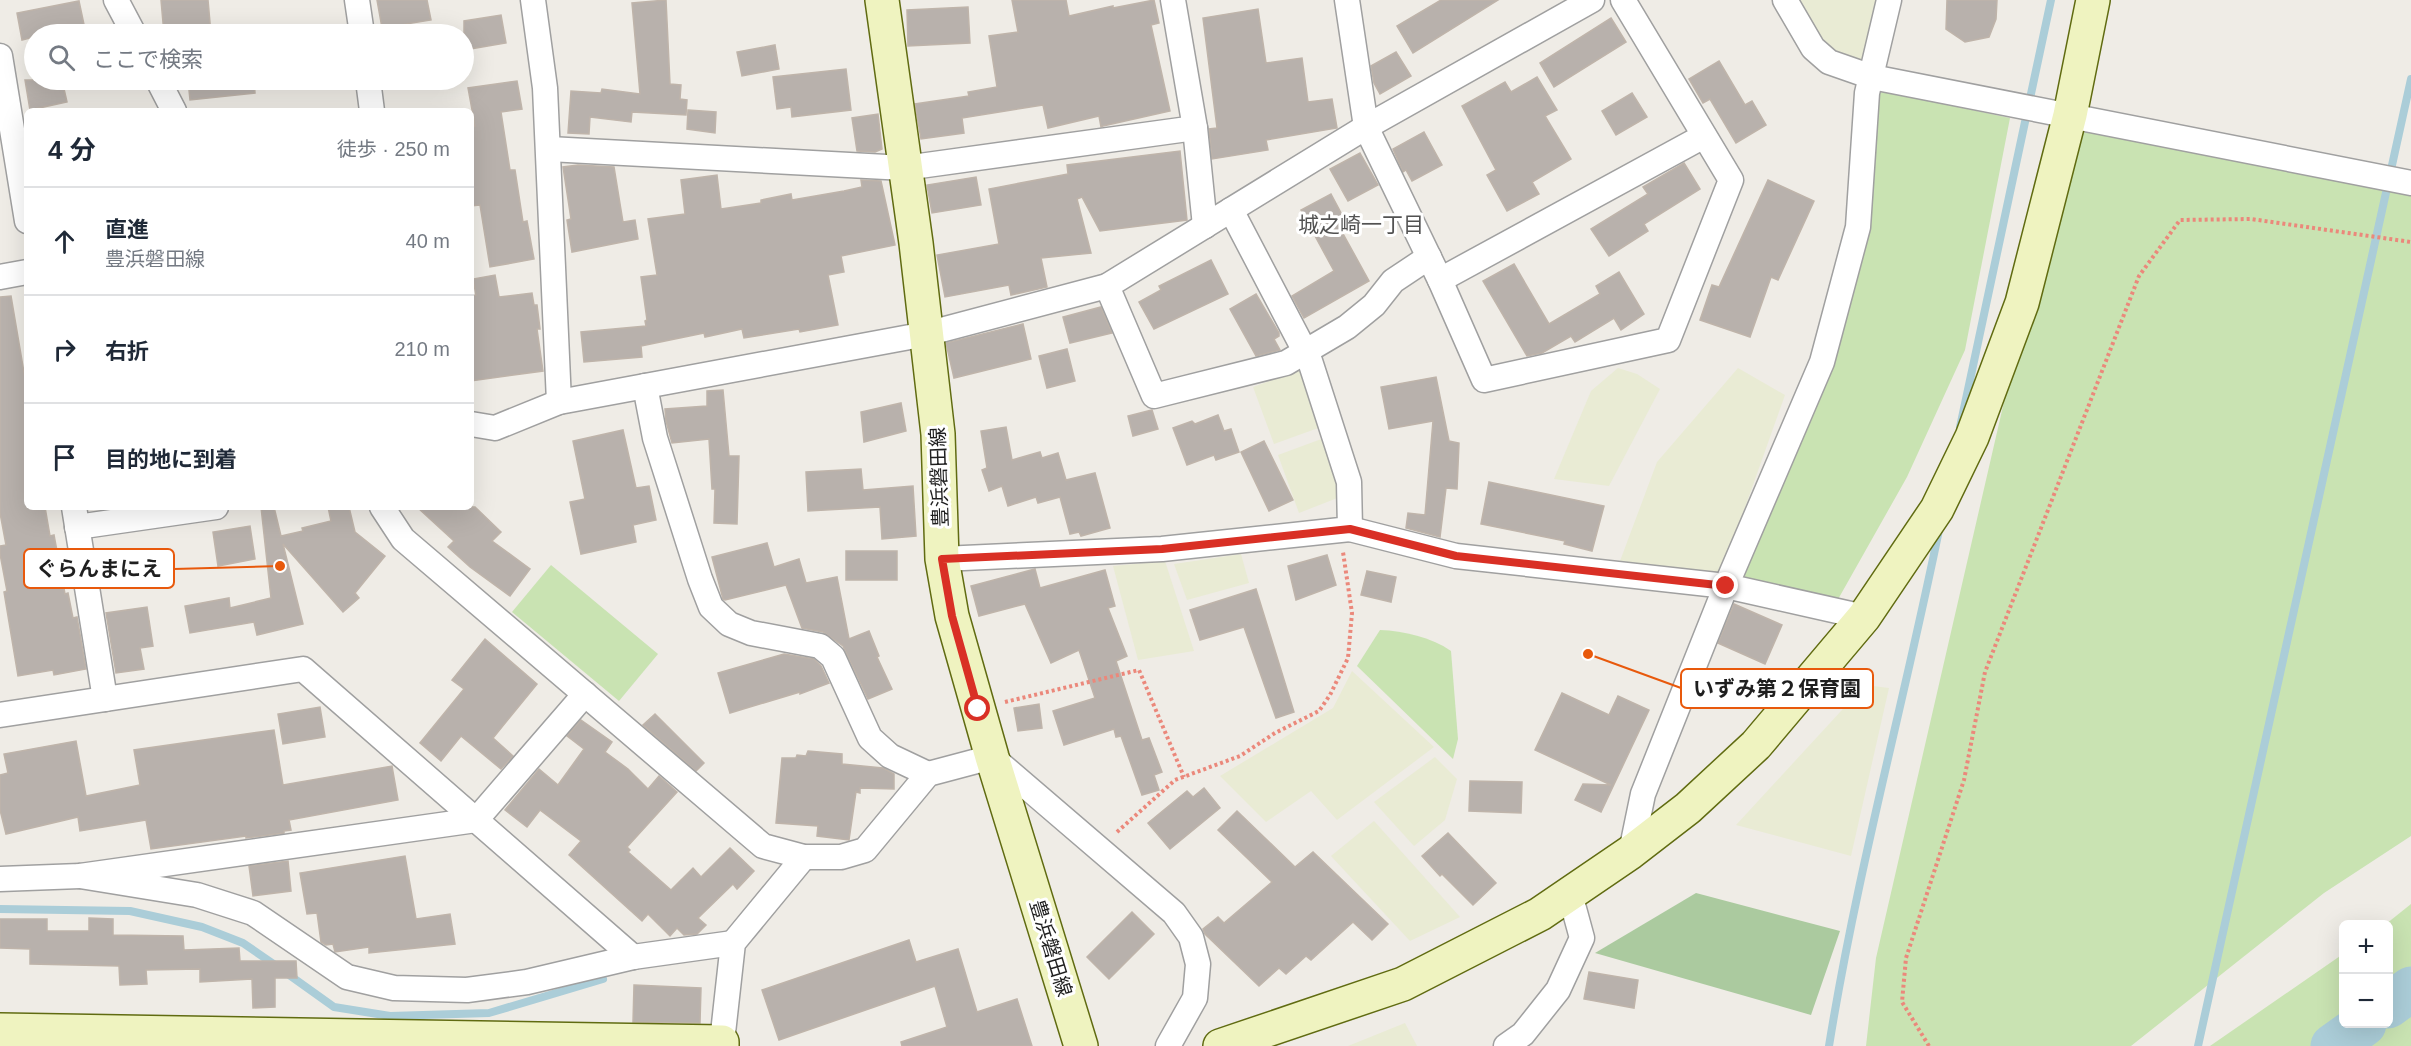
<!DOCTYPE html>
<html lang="ja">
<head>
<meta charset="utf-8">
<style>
  :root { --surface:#fff; --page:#f2f2f3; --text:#1f2937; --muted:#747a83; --line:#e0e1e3 }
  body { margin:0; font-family:Helvetica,"Noto Sans JP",sans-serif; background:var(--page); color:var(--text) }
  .controls { position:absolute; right:18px; bottom:18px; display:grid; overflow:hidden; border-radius:9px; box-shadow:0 6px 24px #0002 }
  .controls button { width:54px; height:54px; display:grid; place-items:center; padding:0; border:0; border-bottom:2px solid var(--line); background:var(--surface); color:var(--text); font:30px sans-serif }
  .stop { position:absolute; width:18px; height:18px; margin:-14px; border:4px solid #d93025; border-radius:50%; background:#fff }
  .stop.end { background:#d93025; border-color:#fff; box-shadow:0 2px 6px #0008 }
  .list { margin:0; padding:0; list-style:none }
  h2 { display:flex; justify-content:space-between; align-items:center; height:78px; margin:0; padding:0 24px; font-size:26px }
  h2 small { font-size:20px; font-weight:400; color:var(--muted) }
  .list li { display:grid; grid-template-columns:39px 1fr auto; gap:18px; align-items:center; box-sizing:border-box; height:108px; padding:0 24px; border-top:2px solid var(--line) }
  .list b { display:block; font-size:22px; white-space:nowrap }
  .list p { margin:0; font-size:20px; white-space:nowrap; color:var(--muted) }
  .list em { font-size:20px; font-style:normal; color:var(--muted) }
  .icon { flex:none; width:33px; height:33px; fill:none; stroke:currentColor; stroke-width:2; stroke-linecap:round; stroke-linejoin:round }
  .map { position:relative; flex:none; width:2411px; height:1046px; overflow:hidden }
  .search { position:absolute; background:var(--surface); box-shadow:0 6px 24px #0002; left:24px; top:24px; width:450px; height:66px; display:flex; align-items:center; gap:15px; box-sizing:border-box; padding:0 21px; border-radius:33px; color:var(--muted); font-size:22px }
  .panel { position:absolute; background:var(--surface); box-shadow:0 6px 24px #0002; left:24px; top:108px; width:450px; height:402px; border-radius:9px }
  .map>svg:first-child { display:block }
  .farmland { fill:#e9ebd4 }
  .grass { fill:#c9e3b2 }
  .forest { fill:#abca9f }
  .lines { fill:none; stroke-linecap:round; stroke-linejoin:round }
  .stream { stroke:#abcdd8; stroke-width:8 }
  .river { stroke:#abcdd8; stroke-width:45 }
  .building { fill:#b8b1ac; stroke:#bfb4aa; stroke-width:1.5 }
  .street-casing { stroke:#a0a0a0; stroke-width:27 }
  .secondary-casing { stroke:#606b11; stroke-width:36 }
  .path { stroke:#eb887b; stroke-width:4; stroke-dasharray:3 3; stroke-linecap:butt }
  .street { stroke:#fff; stroke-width:24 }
  .secondary { stroke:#eff3c0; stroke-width:33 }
  .route { stroke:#d93025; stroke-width:8 }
  .labels { text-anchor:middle; stroke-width:6; stroke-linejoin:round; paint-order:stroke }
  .street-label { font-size:20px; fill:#1f1f1f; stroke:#fff }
  .neighbourhood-label { font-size:21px; fill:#525252; stroke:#fff }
  .leader { fill:none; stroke:#e8590c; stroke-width:2 }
  .callout-dot { fill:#e8590c; stroke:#fff; stroke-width:2 }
  .callout { fill:#fff; stroke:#e8590c; stroke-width:2 }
  .callout-label { font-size:21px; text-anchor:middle; font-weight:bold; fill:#1f1f1f }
</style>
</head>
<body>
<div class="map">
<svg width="2411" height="1046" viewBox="0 0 2411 1046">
  <rect width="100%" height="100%" fill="#efece6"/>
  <!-- farmland -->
  <g class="farmland">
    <path d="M1785 0H1889L1872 77 1829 62Z"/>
    <path d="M1618 368 1637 374 1660 389 1609 486 1554 479 1591 391Z"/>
    <path d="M1738 368 1785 395 1720 578 1620 561 1657 462Z"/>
    <path d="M1299 370 1321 427 1274 444 1253 387Z"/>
    <path d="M1324 438 1345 495 1299 513 1278 455Z"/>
    <path d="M1241 554 1249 583 1187 600 1174 564Z"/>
    <path d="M1165 561 1194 651 1138 660 1113 566Z"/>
    <path d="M1352 671 1434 747 1337 820 1311 791 1266 822 1220 776 1333 708Z"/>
    <path d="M1865 685 1889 688 1851 856 1736 825Z"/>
    <path d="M1435 757 1457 779 1445 820 1414 846 1374 802Z"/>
    <path d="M1374 821 1460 917 1410 941 1331 856Z"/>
    <path d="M1405 1023 1417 1046H1348Z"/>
  </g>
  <!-- grass -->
  <g class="grass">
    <path d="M1887 92 2010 118 1965 350 1907 477 1832 610 1737 589 1840 295 1867 93Z"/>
    <path d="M2070 115 2411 183V836L2324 893 2131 1046H1866L1876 958Z"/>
    <path d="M551 565 658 654 619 701 512 612Z"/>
    <path d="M1380 630C1404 631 1431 637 1451 651L1458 739 1453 759 1357 666Z"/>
    <path d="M2411 904V1046H2210L2343 954 2344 1024H2388V924H2386Z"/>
  </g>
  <!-- forest -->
  <path class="forest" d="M1696 893 1840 931 1811 1015 1595 953Z"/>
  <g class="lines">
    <!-- stream -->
    <g class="stream">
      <path d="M1960 427 2051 0"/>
      <path d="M0 909 130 911 202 927 243 943 275 965"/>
      <path d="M285 972 334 1007 390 1016 489 1013 603 979"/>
      <path d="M1829 1046C1857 872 1904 702 1939 530"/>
      <path d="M2198 1046 2411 79"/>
    </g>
    <!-- river -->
    <g class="river">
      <path d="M2388 1006 2411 989"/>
      <path d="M2333 1046 2364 1024"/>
    </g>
  </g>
  <!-- building -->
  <g class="building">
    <path d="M161 0H208L211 34H164Z"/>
    <path d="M377 0H427L431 20 382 28Z"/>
    <path d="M666 0 670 84 681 85 680 99 687 100 686 115 632 112 631 122 590 117 589 134 568 133 571 91 601 93 602 89 640 94 632 3Z"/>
    <path d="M1012 0H1066L1069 16 1113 6V8L1154 0 1159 23 1151 25 1170 111 1103 126 1101 127 1099 116 1048 128 1043 105 962 118 964 133 921 139 915 104 969 96 968 92 997 87 989 36 1018 32Z"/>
    <path d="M1441 0H1498L1413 53 1397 26Z"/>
    <path d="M1947 0H1997L1996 19 1989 37 1965 42 1946 29Z"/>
    <path d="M79 1 86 34H34V37L22 40 17 13Z"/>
    <path d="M968 7 970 43 908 46 907 10Z"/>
    <path d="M1258 9 1266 63 1302 58 1308 102 1332 99 1337 128 1266 140 1268 150 1212 159 1209 129 1217 128 1203 18Z"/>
    <path d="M501 15 506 43 464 50V21Z"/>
    <path d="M1611 18 1626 42 1554 87 1540 63Z"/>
    <path d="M775 45 779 69 742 76 737 52Z"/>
    <path d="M1396 52 1411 76 1380 94 1374 83 1371 66Z"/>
    <path d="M1719 61 1745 105 1752 101 1766 125 1736 143 1710 99 1703 103 1689 79Z"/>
    <path d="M846 69 851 110 792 117 791 107 777 109 773 77Z"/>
    <path d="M1537 77 1557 110 1545 116 1571 159 1532 182 1539 194 1507 211 1487 175 1496 170 1462 106 1505 82 1511 92Z"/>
    <path d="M25 80H62L67 102 30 110Z"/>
    <path d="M188 80H254L255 93 190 100Z"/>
    <path d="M517 81 522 109 501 112 510 170H515L523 222 527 221 534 259 490 267 480 205 471 206V127L475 126 468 88Z"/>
    <path d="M1632 93 1647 117 1616 135 1602 111Z"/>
    <path d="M688 110 716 112 715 133 687 129Z"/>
    <path d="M878 114 882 149 875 152 857 151 852 118Z"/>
    <path d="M1424 132 1442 165 1412 181 1406 170 1403 172 1393 149Z"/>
    <path d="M1180 151 1187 220 1100 231 1082 197 1077 199 1091 253 1041 258 1047 287 1011 295 1009 285 945 297 937 255 999 244 989 189 1068 174 1067 165Z"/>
    <path d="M1360 153 1378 185 1348 201 1330 169Z"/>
    <path d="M1684 163 1700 189 1644 224 1648 231 1609 256 1591 229 1648 194 1643 187Z"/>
    <path d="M578 165 614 167 623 222 635 220 638 239 572 252 567 220 571 219 563 167Z"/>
    <path d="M717 175 721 209 761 203V200L791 194 792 200 844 191 862 187 861 180 881 181 895 245 841 256 844 272 828 275 838 325 800 332 799 329 744 338 742 329 705 337 704 333 641 346 642 357 584 362 581 332 646 326 645 321 647 320 641 277 657 275 648 219 685 214 681 180Z"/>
    <path d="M976 177 981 205 932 213 927 185Z"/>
    <path d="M1768 180 1814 201 1778 280 1771 277 1750 337 1700 320 1712 285 1719 287Z"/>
    <path d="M1331 194 1348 226 1341 230 1369 281 1304 318 1292 296 1334 271 1301 210Z"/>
    <path d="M1211 260 1228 294 1154 329 1139 302 1161 290 1159 286Z"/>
    <path d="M1514 264 1549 324 1600 294 1596 286 1619 272 1644 314 1621 330 1614 318 1575 342 1571 336 1542 353 1527 356 1483 281Z"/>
    <path d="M495 275 499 297 532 293 534 305H537L540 329H537L543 371 471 381V296L476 295 473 279Z"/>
    <path d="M1256 294 1279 333V336L1274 339 1280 350 1256 356 1230 309Z"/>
    <path d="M11 296 27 390V507H45L50 536 54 535 65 594 68 593 73 618 77 617 86 669 54 675 53 670 18 676 4 592 7 591 0 554V546L6 545 0 513V297Z"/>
    <path d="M1101 307 1112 333 1070 343 1063 317Z"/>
    <path d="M1023 324 1031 359 954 378 946 343Z"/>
    <path d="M1067 349 1075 381 1047 388 1039 356Z"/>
    <path d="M1436 377 1449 441 1459 443 1457 489 1446 488 1440 537 1406 528 1408 513 1425 515 1433 421 1389 429 1381 387Z"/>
    <path d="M723 390 729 456H739L737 524 714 523 715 489H712L709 439 672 443 666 421 665 409 707 406V391Z"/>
    <path d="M901 403 906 431 864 442 861 412Z"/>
    <path d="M1152 410 1158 429 1133 436 1128 416Z"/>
    <path d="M1218 415 1224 431 1231 429 1239 452 1216 460 1214 455 1187 465 1173 428 1192 421 1195 424Z"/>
    <path d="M1006 427 1012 460 1040 452 1042 458 1058 453 1066 480 1095 473 1110 528 1081 536 1079 532 1070 534 1060 497 1038 503 1036 497 1008 506 1002 486 989 491 982 470 987 468 981 431Z"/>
    <path d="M623 430 636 488 649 486 656 520 633 525 636 542 581 554 570 502 585 499 573 441Z"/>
    <path d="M1264 441 1293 500 1269 511 1241 452Z"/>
    <path d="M861 469 863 490 913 486 916 536 882 539 880 507 808 511 806 472Z"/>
    <path d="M1489 482 1604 506 1592 551 1564 544 1565 541 1481 524Z"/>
    <path d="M261 507H274L281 536 303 531 302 528 331 521 328 507H349L355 532 385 556 355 593 359 598 343 612 283 544 303 624 257 635 254 622 190 633 185 606 229 598 230 608 271 598Z"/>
    <path d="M417 507H475L501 532 492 541 530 569 510 596 470 567 448 547 454 541Z"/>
    <path d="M250 526 255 559 218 566 213 532Z"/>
    <path d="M767 543 774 567 799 559 806 583 837 577 849 639 869 631 879 656 877 657 892 689 868 699 843 646 823 632 802 628 786 585 725 600 723 599 712 557Z"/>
    <rect x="846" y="551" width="51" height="29"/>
    <path d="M1327 555 1336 585 1296 600 1288 566Z"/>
    <path d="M1035 569 1040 588 1105 570 1115 606 1108 608 1127 656 1116 661 1142 740 1149 738 1162 772 1154 775 1159 790 1142 795 1121 736 1116 737 1114 729 1064 745 1053 711 1095 698 1079 650 1051 663 1025 604 979 616 971 586Z"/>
    <path d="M1367 571 1396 577 1391 602 1361 595Z"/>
    <path d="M1256 589 1294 712 1276 718 1244 627 1200 640 1190 610Z"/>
    <path d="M1734 604 1782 625 1765 664 1718 643Z"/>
    <path d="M147 607 153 646 140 648 144 669 116 673 106 613Z"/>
    <path d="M485 639 537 684 493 738 513 756 501 769 461 736 441 761 420 743 464 689 452 680Z"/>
    <path d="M784 654 814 659 821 666 829 683 800 694V692L730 713 718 673Z"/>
    <path d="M1562 693 1609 715 1618 696 1649 710 1601 812 1575 800 1583 784 1611 785 1535 750Z"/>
    <path d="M1039 704 1042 728 1018 731 1014 708Z"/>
    <path d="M320 707 325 737 283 744 278 714Z"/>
    <path d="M655 714 704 763 696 771 643 725Z"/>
    <path d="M581 720 612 742 605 752 628 769 648 789 659 776 677 792 627 847 630 850 628 852 671 890 693 868 701 877 730 848 754 871 737 889 733 884 698 918 706 925 697 934 684 935 677 928 670 936 648 914 642 921 569 855 581 841 540 810 527 827 505 810 539 769 558 785 584 749 567 736Z"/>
    <path d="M274 730 283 785 392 766 398 800 289 820 291 830 284 831V833L246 838V836L151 849 146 820 80 831 78 817 6 834 0 810V775L8 773 4 754 76 741 86 796 140 785 134 750Z"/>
    <path d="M808 751 842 754V764L883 768 894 774V789L860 788V793L856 792 849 840 817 836 818 826 776 823 782 758H796L797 755 806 756Z"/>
    <path d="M1470 781 1522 782 1521 813 1469 811Z"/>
    <path d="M1204 788 1220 808 1170 849 1148 823 1187 791 1193 797Z"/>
    <path d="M1237 811 1295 867 1313 852 1388 924 1372 940 1353 922 1311 960 1306 956 1286 974 1279 968 1259 986 1205 934 1203 929 1218 917 1224 923 1272 882 1218 830Z"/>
    <path d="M1448 833 1496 883 1473 905 1442 874 1440 876 1422 856Z"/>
    <path d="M405 856 416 919 450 914 455 944 369 953V947L335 952 333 944 326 945 321 942 317 913 307 914 300 873Z"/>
    <path d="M288 861 291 891 253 896 249 866Z"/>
    <path d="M1132 912 1154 934 1109 979 1087 957Z"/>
    <path d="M89 918 113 919V935L183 936 184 950 239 948 240 961H296L297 978H275V1007L253 1008 252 979 200 982V969L146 970 147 984 120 985 119 966 30 964V949L0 948V919H47V931H89Z"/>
    <path d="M909 940 916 962 958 949 977 1012 1017 999 1032 1046H902L901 1042 947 1027 935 986 779 1040 762 990Z"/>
    <path d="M1589 972 1638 980 1634 1008 1584 999Z"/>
    <path d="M634 985 701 988 700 1023 633 1022Z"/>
  </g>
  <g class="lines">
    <defs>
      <g id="street">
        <path d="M116 0 134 34"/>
        <path d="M357 0 362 34"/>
        <path d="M533 0 545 88 559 402"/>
        <path d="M1173 0 1195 128 1205 226"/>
        <path d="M1347 0 1366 127 1440 280 1484 380 1668 340 1731 180 1623 0"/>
        <path d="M1785 0 1813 48 1829 62 1872 77 2411 183"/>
        <path d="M0 56 27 221"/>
        <path d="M158 80 174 111"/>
        <path d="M368 80 372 111"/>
        <path d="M549 149 905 168 1195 128"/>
        <path d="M0 277 27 272"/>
        <path d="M1440 280 1704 136"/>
        <path d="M1107 286 1154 396 1286 363 1347 327 1374 305 1393 281 1429 257"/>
        <path d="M645 386 655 438 700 579 711 607 729 624 751 633 820 646 833 657 870 738 890 756 928 774"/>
        <path d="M471 424 495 428 559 402 926 334 1107 286 1366 127 1592 0"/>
        <path d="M74 507 105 699"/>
        <path d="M382 507 403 539 763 846 804 857H841L865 850 928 774 992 757 1174 913 1191 937 1198 964 1195 998 1168 1046"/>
        <path d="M77 527 216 507"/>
        <path d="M1350 529 1456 556 1726 586 1864 617"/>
        <path d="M942 559 1162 549 1350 529 1349 482 1310 361 1231 210"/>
        <path d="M0 715 303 669 633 957"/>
        <path d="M1631 852 1643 794 1726 586 1822 362 1858 227 1867 93 1889 0"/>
        <path d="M80 876 197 895 253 913 347 977 394 988 467 990 527 982 633 957 733 943"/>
        <path d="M0 879 80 876 476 820 585 694"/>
        <path d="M722 1042 733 943 804 857"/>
        <path d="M1506 1046 1523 1034 1558 990 1582 938 1570 894"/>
      </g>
      <g id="secondary">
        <path d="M882 0 916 243 938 434 942 559 952 616 992 757 1081 1046"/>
        <path d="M0 1030 722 1042V1046"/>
        <path d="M1220 1046 1403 984 1540 914 1631 852 1688 808 1756 745 1864 617 1937 509 1972 437 2022 303 2070 115 2093 0"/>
      </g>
    </defs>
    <!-- street casing -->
    <use href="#street" class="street-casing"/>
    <!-- secondary casing -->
    <use href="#secondary" class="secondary-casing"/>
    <!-- path -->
    <g class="path">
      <path d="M1005 702 1139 670 1184 777"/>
      <path d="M1117 832 1175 780 1240 756 1275 733 1319 711 1330 695 1348 658 1352 613 1343 552"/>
      <path d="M1929 1046 1902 1002 1906 958 1964 780 1985 672 2139 276 2180 220 2251 219 2411 242"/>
    </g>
    <!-- street -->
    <use href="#street" class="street"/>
    <!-- secondary -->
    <use href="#secondary" class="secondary"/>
  </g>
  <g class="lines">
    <!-- route -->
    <path class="route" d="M978 709 952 616 942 559 1162 549 1350 529 1456 556 1726 586"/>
  </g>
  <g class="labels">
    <!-- street labels -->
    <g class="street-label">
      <text transform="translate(939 477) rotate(-92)" y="7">豊浜磐田線</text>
      <text transform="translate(1051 948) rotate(73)" y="7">豊浜磐田線</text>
    </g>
    <!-- neighbourhood labels -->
    <g class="neighbourhood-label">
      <text x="1361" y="232">城之崎一丁目</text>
    </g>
  </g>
  <!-- callouts -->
  <path class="leader" d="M280 566L174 569M1588 654L1681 688"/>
  <g class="callout-dot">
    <circle cx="280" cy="566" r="6"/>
    <circle cx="1588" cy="654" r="6"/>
  </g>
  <g class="callout">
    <rect x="24" y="549" width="150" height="39" rx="6"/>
    <rect x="1681" y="669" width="192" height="39" rx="6"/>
  </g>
  <g class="callout-label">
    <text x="99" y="576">ぐらんまにえ</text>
    <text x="1777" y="696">いずみ第２保育園</text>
  </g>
</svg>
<div class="controls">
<button>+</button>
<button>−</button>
</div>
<div class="stop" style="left:978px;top:709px"></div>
<div class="stop end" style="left:1726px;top:586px"></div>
<div class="search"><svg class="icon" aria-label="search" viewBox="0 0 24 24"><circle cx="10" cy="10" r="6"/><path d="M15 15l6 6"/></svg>ここで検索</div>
<section class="panel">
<h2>4 分<small>徒歩 · 250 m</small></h2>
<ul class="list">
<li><svg class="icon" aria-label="ahead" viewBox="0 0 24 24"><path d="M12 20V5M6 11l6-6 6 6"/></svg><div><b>直進</b><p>豊浜磐田線</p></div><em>40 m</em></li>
<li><svg class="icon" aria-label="right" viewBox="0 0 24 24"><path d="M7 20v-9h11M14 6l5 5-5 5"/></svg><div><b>右折</b></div><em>210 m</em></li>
<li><svg class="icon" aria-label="arrive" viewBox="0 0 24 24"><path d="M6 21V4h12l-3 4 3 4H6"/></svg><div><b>目的地に到着</b></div></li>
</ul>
</section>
</div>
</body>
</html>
